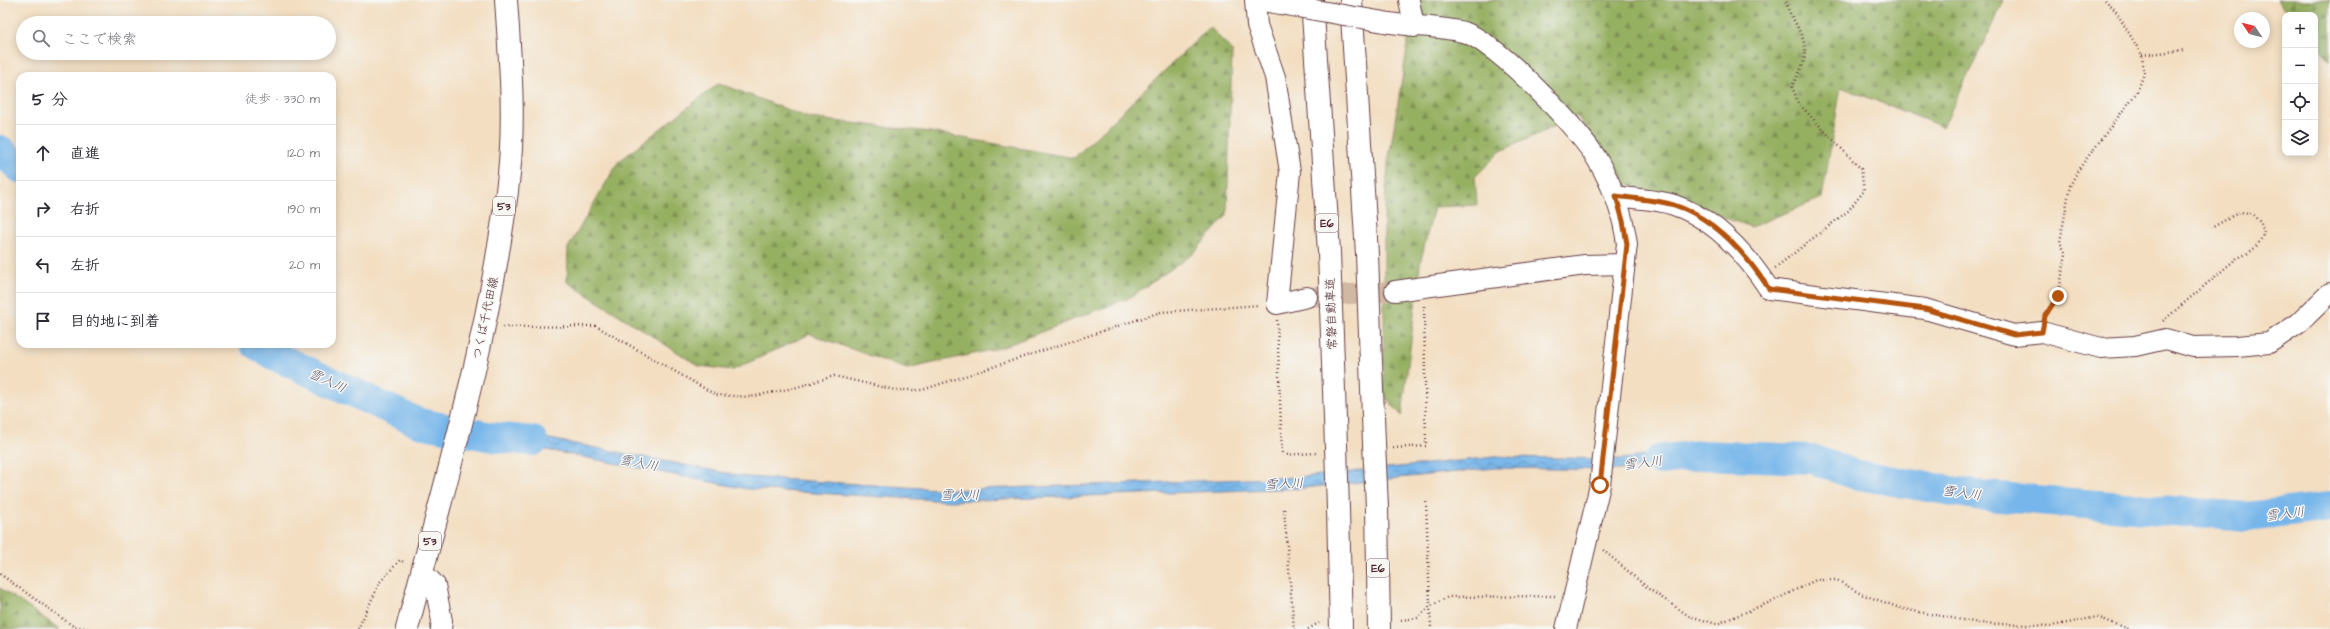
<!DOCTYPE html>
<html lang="ja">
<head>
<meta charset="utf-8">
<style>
  :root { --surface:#fff; --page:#f2f2f3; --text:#2b2b33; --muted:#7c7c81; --line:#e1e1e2 }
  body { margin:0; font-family:"Architects Daughter","Klee One",sans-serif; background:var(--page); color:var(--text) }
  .controls { position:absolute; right:12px; top:12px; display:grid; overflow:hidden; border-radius:8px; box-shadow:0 2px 10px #0003 }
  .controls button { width:36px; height:36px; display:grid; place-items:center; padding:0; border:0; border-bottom:1px solid var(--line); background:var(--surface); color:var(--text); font:20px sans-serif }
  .compass { position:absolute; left:2234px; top:12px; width:36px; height:36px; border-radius:50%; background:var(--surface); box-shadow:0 2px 10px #0003; rotate:305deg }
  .stop { position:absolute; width:12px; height:12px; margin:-9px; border:3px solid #b45309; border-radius:50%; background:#fff }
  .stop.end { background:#b45309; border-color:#fff; box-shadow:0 1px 4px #0008 }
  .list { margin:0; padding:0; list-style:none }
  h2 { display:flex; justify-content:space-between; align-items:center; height:52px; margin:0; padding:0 16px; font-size:17px }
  h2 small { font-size:13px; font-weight:400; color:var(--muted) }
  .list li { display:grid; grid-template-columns:26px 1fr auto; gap:12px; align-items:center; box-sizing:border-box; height:56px; padding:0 16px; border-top:1px solid var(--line) }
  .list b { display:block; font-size:15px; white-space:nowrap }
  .list em { font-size:13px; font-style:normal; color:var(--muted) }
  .icon { flex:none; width:22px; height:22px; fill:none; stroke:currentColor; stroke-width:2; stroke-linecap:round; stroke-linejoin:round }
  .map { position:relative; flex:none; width:2330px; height:629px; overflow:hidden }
  .search { position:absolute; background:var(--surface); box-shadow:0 2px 10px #0003; left:16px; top:16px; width:320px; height:44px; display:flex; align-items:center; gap:10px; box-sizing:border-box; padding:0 14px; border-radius:22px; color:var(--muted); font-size:15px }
  .panel { position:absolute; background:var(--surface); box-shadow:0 2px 10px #0003; left:16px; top:72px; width:320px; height:276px; border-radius:12px }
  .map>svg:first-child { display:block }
  .forest { fill:url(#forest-firs); stroke:#706846 }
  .water { fill:url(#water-waves); stroke:#606a8a }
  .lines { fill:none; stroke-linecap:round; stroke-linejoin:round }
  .river { stroke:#76b6ea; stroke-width:30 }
  .minor-tunnel { stroke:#d1b8a3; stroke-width:20; stroke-dasharray:20 10; stroke-linecap:butt }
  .minor-casing { stroke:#633c42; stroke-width:22 }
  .primary-casing { stroke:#633c42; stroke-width:24 }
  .motorway-casing { stroke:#633c42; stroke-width:24 }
  .path { stroke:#633c42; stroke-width:2.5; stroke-dasharray:1 3; stroke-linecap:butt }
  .minor { stroke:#fff; stroke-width:20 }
  .primary { stroke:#fff; stroke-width:22 }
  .motorway { stroke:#fff; stroke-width:22 }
  .minor-bridge-casing { stroke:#633c42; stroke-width:22; stroke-linecap:butt }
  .motorway-bridge-casing { stroke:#633c42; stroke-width:24; stroke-linecap:butt }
  .minor-bridge { stroke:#fff; stroke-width:20 }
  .motorway-bridge { stroke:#fff; stroke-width:22 }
  .route { stroke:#b45309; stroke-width:5 }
  .labels { text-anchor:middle; stroke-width:3; stroke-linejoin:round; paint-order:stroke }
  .shield { fill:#f6f6f2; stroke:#7e6067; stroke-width:1 }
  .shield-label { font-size:11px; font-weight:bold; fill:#4a1f2b }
  .street-label { font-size:12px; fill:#4a1f2b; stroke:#f6f6f2 }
  .water-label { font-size:13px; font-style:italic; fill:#59546e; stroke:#f6f6f2 }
</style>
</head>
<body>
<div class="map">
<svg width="2330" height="629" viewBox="0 0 2330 629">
  <defs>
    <pattern id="forest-firs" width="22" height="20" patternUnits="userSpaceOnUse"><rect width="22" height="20" fill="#96b062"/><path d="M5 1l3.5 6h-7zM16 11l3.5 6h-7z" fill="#7c8f51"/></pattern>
    <pattern id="water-waves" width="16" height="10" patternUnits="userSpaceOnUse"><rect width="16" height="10" fill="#76b6ea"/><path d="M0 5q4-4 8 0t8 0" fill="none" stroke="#6393be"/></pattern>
  </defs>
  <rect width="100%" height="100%" fill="#f6f6f2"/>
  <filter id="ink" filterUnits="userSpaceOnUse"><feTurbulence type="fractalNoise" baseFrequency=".025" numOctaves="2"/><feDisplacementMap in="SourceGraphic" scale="8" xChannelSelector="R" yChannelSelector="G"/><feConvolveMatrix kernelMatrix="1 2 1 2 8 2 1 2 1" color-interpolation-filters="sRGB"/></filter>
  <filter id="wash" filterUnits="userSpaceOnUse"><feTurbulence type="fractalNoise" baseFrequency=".012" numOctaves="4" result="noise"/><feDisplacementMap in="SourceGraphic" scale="16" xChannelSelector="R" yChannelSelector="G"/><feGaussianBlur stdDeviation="0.9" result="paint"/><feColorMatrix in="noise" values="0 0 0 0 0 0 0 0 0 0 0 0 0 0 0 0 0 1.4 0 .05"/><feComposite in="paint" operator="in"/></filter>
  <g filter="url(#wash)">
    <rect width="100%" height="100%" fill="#f3dec1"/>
    <!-- forest -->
    <g class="forest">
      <path d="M1406 0H2004L1943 127 1841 87 1822 198 1751 227 1627 184 1577 116 1501 151 1475 177 1477 205 1434 207 1420 264 1402 416 1384 395V221L1388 163 1407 49Z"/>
      <path d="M2277 0H2330V61L2315 43V15H2290Z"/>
      <path d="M1210 27 1232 51 1227 215 1193 254 1129 298 1000 348 907 369 810 334 733 370 699 366 567 282 568 248 618 162 719 83 809 118 930 132 1074 158Z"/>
      <path d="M0 588 60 629H0Z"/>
    </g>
    <!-- water -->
    <path class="water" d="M493 431 534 436 747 477 952 490 1302 477 1495 457 1621 459 1700 449V460L1619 470 1495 468 1303 488 951 501 747 489 531 447 492 443Z"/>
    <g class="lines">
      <!-- river -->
      <g class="river">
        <path d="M0 150 20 168"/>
        <path d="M255 344 273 355 419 423 492 437 533 441"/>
        <path d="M1659 460 1700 455 1812 459 1853 474 1975 495 2246 517 2330 507"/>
      </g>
    </g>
  </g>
  <g filter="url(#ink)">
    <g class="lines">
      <!-- minor-tunnel -->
      <path class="minor-tunnel" d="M1307 297 1395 291"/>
      <defs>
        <g id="minor">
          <path d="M1255 0 1257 25 1275 77 1290 172 1277 304 1307 297"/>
          <path d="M1409 0 1414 27"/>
          <path d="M1390 23C1414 27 1440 26 1463 32 1495 40 1582 132 1598 161 1614 188 1623 214 1627 244L1600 485 1566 629"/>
          <path d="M1616 196C1634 199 1656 199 1674 205 1715 219 1746 254 1769 289L1925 309 2014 335 2042 332 2101 348 2135 346 2166 339 2193 347 2237 346 2269 343 2299 323 2330 293"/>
          <path d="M1395 291 1585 265 1625 264"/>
          <path d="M422 572 435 585 442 621 441 629"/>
        </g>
        <path id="primary" d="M407 629C446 478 492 329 509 174 515 116 510 58 506 0"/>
        <g id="motorway">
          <path d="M1312 0 1329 252 1336 446"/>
          <path d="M1351 0 1367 254 1374 443"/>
          <path d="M1377 507 1379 629"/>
          <path d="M1338 509 1341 629"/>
        </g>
      </defs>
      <!-- minor casing -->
      <use href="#minor" class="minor-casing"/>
      <!-- primary casing -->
      <use href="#primary" class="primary-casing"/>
      <!-- motorway casing -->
      <use href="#motorway" class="motorway-casing"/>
      <!-- path -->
      <g class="path">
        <path d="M2142 55 2184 50"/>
        <path d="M1775 268 1848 211 1864 191 1861 169 1798 103 1792 86C1796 78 1802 69 1804 60 1810 37 1790 21 1785 0"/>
        <path d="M2045 315 2058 296 2066 254 2060 242 2070 186 2078 170 2137 92 2144 74 2142 55 2115 10 2105 0"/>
        <path d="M1277 320 1282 455 1318 453"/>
        <path d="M2163 321 2237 258C2251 253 2258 247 2264 233L2261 223 2251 213 2240 212 2211 228"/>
        <path d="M503 327 596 326 716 395 750 397 794 388 834 376 895 390H922L1161 312 1260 305"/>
        <path d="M1393 448 1426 446 1424 304"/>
        <path d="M1426 502 1431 629"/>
        <path d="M1284 509 1294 629"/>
        <path d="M1603 550 1649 589 1689 616 1717 624 1775 600 1816 580H1837L1861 594 1903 609 1979 623 2052 626 2097 617 2129 629"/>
        <path d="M0 574 73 626 90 629"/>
        <path d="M1401 620 1418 618 1429 607 1448 597 1556 596"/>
        <path d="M358 629 380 582 400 560 405 563"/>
        <path d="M1308 629 1319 623"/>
      </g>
      <!-- minor -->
      <use href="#minor" class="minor"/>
      <!-- primary -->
      <use href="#primary" class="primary"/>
      <!-- motorway -->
      <use href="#motorway" class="motorway"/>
      <defs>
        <path id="minor-bridge" d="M1268 2 1390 23"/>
        <g id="motorway-bridge">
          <path d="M1374 443 1377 507"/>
          <path d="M1336 446 1338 509"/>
        </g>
      </defs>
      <!-- minor-bridge casing -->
      <use href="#minor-bridge" class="minor-bridge-casing"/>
      <!-- motorway-bridge casing -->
      <use href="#motorway-bridge" class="motorway-bridge-casing"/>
      <!-- minor-bridge -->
      <use href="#minor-bridge" class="minor-bridge"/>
      <!-- motorway-bridge -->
      <use href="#motorway-bridge" class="motorway-bridge"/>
    </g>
  </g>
  <g class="lines" filter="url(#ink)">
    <!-- route -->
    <path class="route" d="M1600 485 1627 244 1623 221 1616 196C1634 199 1656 199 1674 205 1715 218 1746 254 1769 289L1925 309 2014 335 2042 332 2045 316 2058 296"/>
  </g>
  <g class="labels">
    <!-- shield labels -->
    <g class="shield">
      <rect x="493" y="197" width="22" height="18" rx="3"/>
      <rect x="1316" y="214" width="22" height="18" rx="3"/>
      <rect x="419" y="532" width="22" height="18" rx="3"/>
      <rect x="1367" y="559" width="22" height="18" rx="3"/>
    </g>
    <g class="shield-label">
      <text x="504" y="210">53</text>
      <text x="1327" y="227">E6</text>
      <text x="430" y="545">53</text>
      <text x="1378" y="572">E6</text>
    </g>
    <!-- street labels -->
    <g class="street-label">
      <text transform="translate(1331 314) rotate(-92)" y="4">常磐自動車道</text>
      <text transform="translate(485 318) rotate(-78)" y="4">つくば千代田線</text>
    </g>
    <!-- water labels -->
    <g class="water-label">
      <text transform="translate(328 380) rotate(25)" y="5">雪入川</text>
      <text transform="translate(639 462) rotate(11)" y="5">雪入川</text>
      <text transform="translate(1643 462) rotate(-7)" y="5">雪入川</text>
      <text transform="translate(1284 483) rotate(-3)" y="5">雪入川</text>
      <text transform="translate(1962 492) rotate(8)" y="5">雪入川</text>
      <text x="960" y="499">雪入川</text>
      <text transform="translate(2285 513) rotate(-7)" y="5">雪入川</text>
    </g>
  </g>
</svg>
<div class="controls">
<button>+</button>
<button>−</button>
<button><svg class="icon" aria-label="locate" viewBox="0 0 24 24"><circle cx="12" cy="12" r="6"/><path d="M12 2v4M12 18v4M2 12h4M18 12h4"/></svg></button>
<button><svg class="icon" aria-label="layers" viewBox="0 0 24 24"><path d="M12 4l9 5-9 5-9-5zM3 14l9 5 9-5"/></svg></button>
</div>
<svg class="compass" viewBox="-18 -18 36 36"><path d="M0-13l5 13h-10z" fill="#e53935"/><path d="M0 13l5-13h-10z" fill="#7c7c81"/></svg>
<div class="stop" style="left:1600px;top:485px"></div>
<div class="stop end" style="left:2058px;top:296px"></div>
<div class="search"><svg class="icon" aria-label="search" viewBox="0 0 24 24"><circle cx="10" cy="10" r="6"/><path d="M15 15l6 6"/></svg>ここで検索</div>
<section class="panel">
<h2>5 分<small>徒歩 · 330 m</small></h2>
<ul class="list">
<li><svg class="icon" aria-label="ahead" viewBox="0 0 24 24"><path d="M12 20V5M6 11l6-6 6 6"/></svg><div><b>直進</b></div><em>120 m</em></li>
<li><svg class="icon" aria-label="right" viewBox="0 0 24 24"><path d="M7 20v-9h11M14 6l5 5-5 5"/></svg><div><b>右折</b></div><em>190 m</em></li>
<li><svg class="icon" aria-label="left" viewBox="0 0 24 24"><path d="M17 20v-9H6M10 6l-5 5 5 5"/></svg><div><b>左折</b></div><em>20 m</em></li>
<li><svg class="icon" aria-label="arrive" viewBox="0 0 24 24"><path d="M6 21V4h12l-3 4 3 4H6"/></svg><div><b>目的地に到着</b></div></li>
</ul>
</section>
</div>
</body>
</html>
